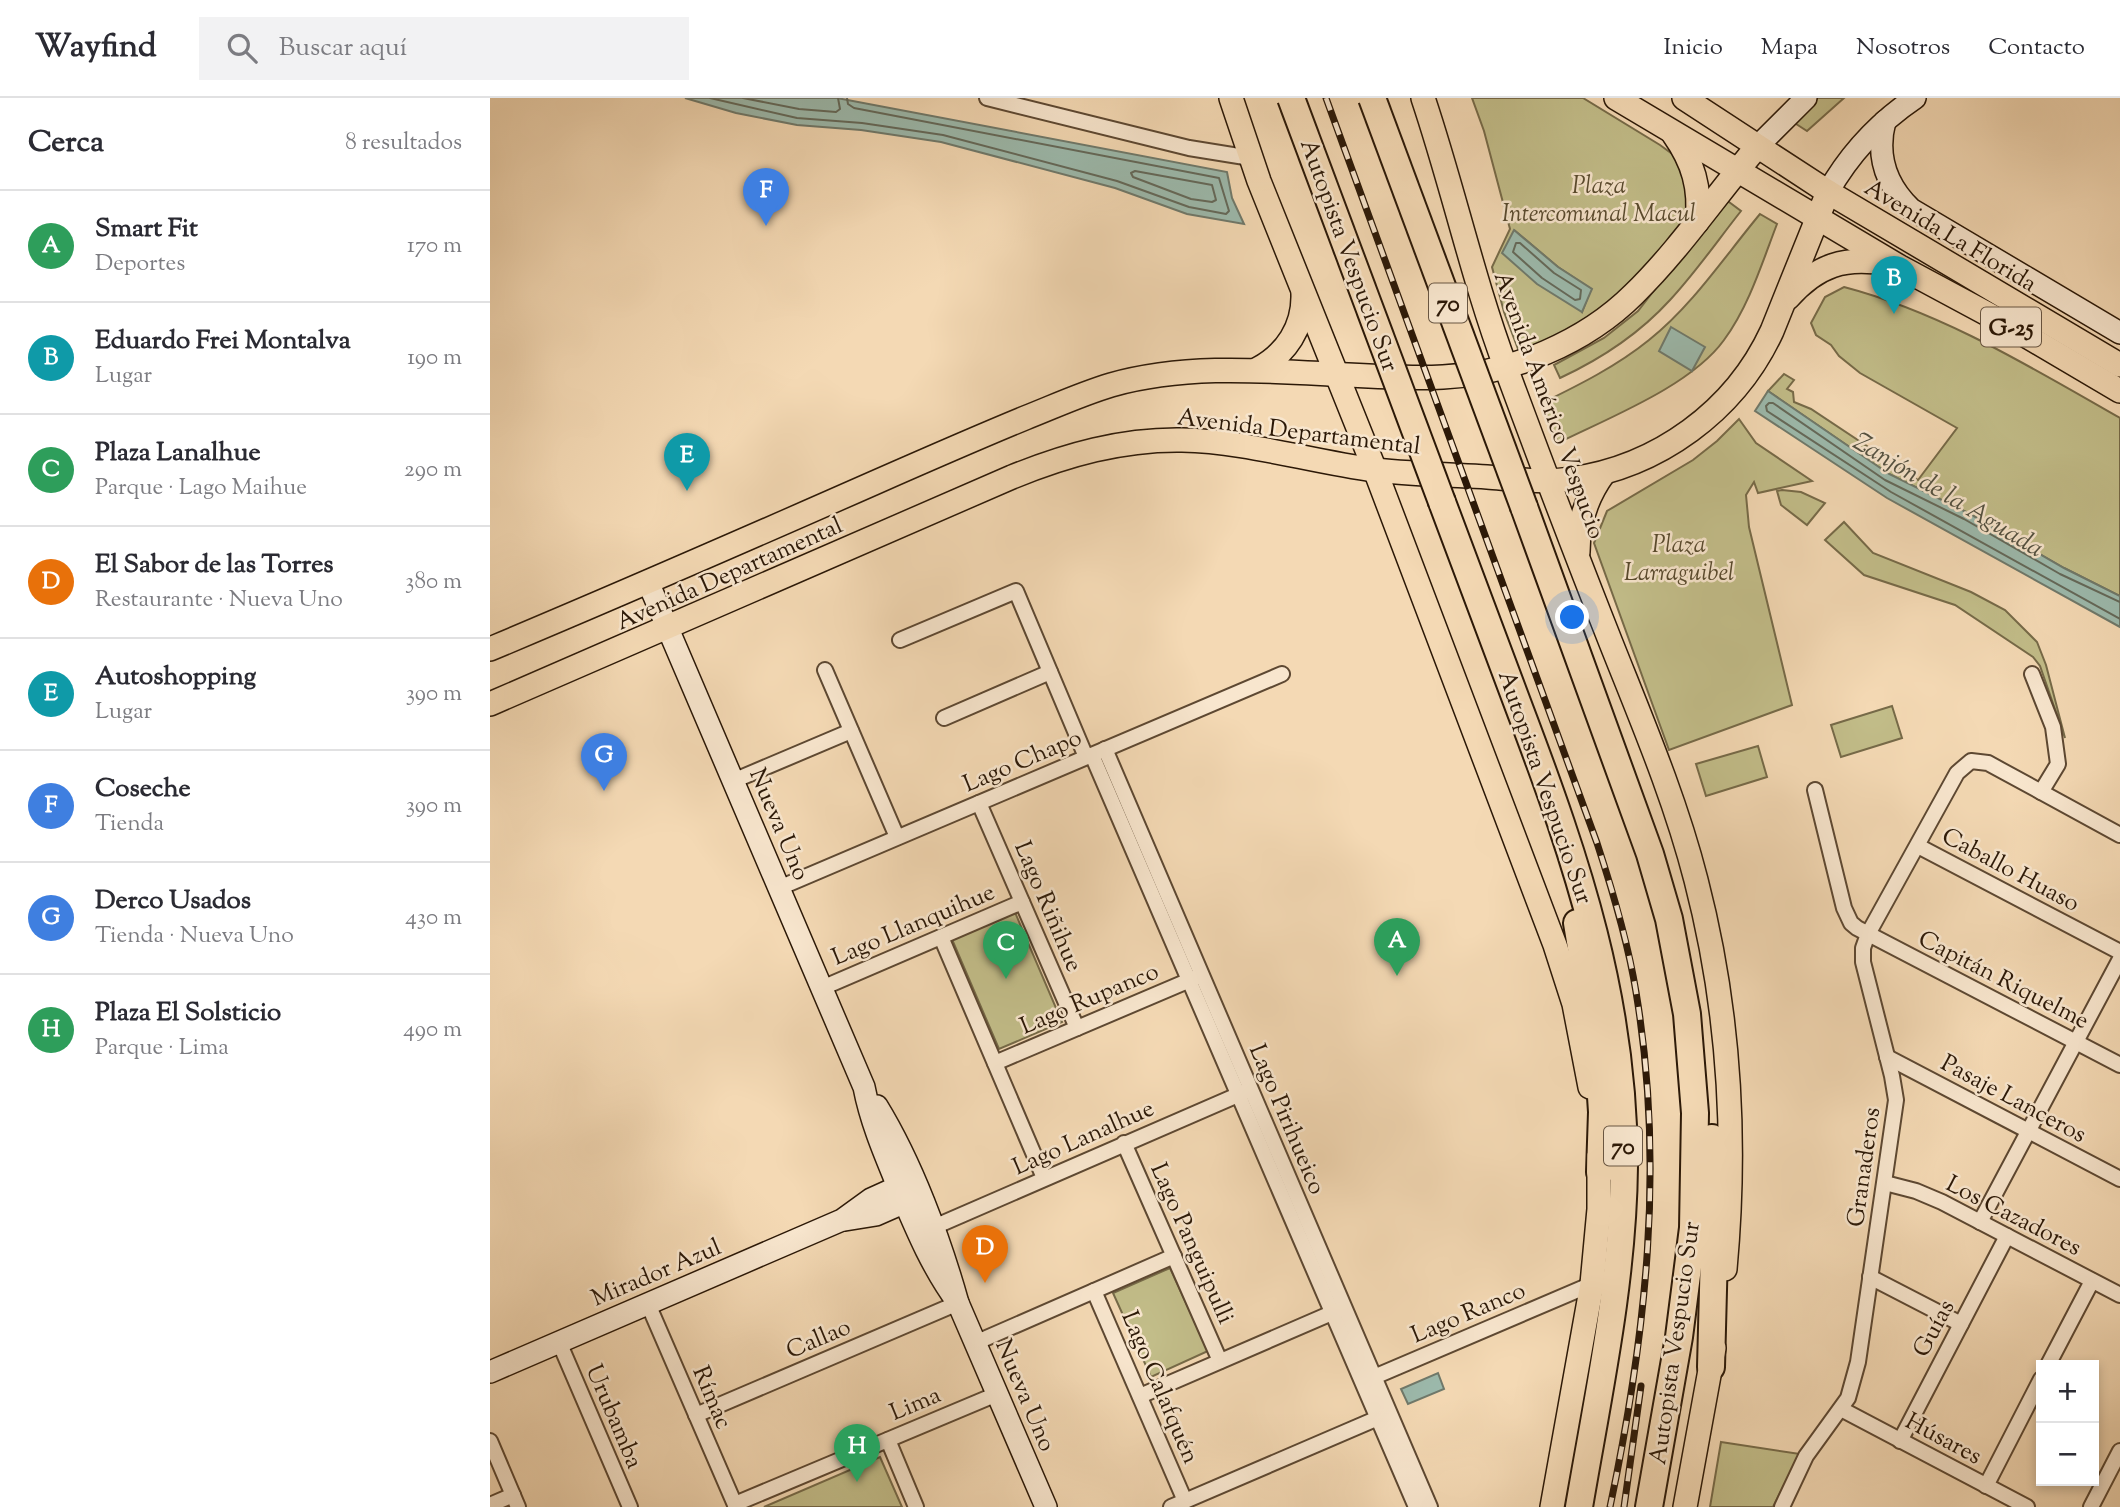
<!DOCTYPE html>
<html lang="es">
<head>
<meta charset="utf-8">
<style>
  :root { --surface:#fff; --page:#f2f2f3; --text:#2b2b33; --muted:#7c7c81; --line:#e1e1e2; --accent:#8f2418 }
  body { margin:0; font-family:"Sorts Mill Goudy",serif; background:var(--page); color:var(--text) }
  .controls { position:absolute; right:21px; bottom:21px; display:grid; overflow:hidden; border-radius:0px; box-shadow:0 4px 10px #0003 }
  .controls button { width:63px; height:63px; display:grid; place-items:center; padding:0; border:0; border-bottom:2px solid var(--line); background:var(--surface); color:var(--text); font:35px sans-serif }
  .you { position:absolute; left:1083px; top:520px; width:24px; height:24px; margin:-18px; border:5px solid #fff; border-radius:50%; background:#1a73e8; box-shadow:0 0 0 10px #1a73e833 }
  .badge { display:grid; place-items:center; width:46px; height:46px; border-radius:50%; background:var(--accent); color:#fff; font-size:23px; font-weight:700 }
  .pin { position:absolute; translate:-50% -58px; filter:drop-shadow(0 2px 4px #0008) }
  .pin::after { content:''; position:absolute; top:37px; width:24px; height:21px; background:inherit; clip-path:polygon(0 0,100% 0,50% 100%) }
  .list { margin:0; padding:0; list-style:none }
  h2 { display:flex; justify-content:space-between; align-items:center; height:91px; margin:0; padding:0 28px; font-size:30px }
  h2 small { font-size:23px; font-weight:400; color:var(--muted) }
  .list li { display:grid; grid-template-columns:46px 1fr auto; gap:21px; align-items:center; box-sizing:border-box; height:112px; padding:0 28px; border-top:2px solid var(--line) }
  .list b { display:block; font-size:26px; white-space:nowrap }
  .list p { margin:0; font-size:23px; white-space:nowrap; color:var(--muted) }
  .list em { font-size:23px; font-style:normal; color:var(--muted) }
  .icon { flex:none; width:38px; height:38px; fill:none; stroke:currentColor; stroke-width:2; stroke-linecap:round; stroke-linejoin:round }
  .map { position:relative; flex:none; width:1630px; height:1409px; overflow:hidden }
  header { display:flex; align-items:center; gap:42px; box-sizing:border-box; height:98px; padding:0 35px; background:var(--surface); border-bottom:2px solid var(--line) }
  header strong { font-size:33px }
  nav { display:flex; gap:38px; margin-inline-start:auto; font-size:24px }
  .search { width:490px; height:63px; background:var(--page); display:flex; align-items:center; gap:18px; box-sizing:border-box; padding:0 24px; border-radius:0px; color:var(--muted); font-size:26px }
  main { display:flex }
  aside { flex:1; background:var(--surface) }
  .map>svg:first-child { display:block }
  .green { fill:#c2bd89; stroke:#766a48; stroke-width:2; fill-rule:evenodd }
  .water { fill:#9cbaad; stroke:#6f796b; stroke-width:2 }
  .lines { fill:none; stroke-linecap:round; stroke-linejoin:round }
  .shore { stroke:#64695a; stroke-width:2 }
  .street-casing { stroke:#5d4832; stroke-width:18 }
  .secondary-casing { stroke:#2b1807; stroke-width:24 }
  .primary-casing { stroke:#2b1807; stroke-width:26 }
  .highway-casing { stroke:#2b1807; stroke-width:30 }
  .street { stroke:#f8e6ce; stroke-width:14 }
  .secondary { stroke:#f8e6ce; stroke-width:21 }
  .primary { stroke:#f4d9b4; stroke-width:23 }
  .highway { stroke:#f4d9b4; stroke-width:26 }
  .rail-casing { stroke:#2b1807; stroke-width:7 }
  .rail { stroke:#f8e6ce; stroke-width:4.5; stroke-dasharray:13; stroke-linecap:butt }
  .highway-bridge-casing { stroke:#2b1807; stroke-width:30; stroke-linecap:butt }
  .highway-bridge { stroke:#f4d9b4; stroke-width:26 }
  .labels { text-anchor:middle; stroke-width:5; stroke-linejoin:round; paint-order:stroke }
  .shield { fill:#f8e6ce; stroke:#685643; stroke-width:2 }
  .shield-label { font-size:23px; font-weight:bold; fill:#2b1807 }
  .park-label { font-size:24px; font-style:italic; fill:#584a2e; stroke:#f8e6ce }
  .street-label { font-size:24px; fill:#2b1807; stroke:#f8e6ce }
  .water-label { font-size:26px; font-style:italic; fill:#535141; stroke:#f8e6ce }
</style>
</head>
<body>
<header>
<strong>Wayfind</strong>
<div class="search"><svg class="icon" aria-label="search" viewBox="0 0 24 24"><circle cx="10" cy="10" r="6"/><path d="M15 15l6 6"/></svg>Buscar aquí</div>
<nav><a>Inicio</a><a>Mapa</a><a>Nosotros</a><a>Contacto</a></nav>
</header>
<main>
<aside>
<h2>Cerca<small>8 resultados</small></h2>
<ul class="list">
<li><span class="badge" style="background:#2e9e5b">A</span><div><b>Smart Fit</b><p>Deportes</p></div><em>170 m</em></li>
<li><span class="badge" style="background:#0f9aa8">B</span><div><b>Eduardo Frei Montalva</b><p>Lugar</p></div><em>190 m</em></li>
<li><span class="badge" style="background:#2e9e5b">C</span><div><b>Plaza Lanalhue</b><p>Parque · Lago Maihue</p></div><em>290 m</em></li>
<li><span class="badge" style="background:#e8710a">D</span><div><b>El Sabor de las Torres</b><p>Restaurante · Nueva Uno</p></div><em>380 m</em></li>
<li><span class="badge" style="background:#0f9aa8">E</span><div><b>Autoshopping</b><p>Lugar</p></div><em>390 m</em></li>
<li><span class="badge" style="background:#3f7fe0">F</span><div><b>Coseche</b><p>Tienda</p></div><em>390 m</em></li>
<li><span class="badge" style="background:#3f7fe0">G</span><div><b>Derco Usados</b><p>Tienda · Nueva Uno</p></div><em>430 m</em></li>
<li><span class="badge" style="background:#2e9e5b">H</span><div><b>Plaza El Solsticio</b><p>Parque · Lima</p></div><em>490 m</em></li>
</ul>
</aside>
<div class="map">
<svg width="1630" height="1409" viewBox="0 0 1630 1409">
  <rect width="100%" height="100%" fill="#f4d9b4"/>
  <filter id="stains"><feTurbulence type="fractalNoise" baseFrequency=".00286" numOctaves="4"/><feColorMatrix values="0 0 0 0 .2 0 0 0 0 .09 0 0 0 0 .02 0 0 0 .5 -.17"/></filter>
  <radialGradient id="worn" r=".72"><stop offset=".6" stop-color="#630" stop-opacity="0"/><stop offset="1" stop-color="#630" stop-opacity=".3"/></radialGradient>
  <!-- green -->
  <g class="green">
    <path d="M982 0H1093L1170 47 1185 58 1198 78 1197 120 1164 161 1121 203 1100 218 1072 235 1030 256 1014 214 1002 169 1020 131 994 33ZM1024 132 1068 169 1101 191 1092 214Z"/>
    <path d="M1328 0H1354L1317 33 1300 22Z"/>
    <path d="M1235 101 1251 113C1228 142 1206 174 1180 202 1149 236 1111 261 1070 280L1064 267 1114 240 1148 213Z"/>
    <path d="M1270 116 1287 126C1272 165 1259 208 1234 242 1201 288 1118 320 1068 345L1052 305C1089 287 1127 268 1159 242 1202 208 1235 158 1270 116Z"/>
    <path d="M1354 189C1453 215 1542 270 1630 320V498L1574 470 1478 415 1399 376 1278 293 1294 276 1304 282 1297 291 1303 294 1304 304 1321 311 1428 382 1467 330 1370 275 1349 258 1341 247 1326 237 1321 225 1335 199Z"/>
    <path d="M1249 321 1266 345 1322 383 1268 395 1264 384 1256 397 1259 429 1302 607 1179 652 1104 445 1117 413 1203 362 1227 343Z"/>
    <path d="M1292 392 1311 394 1335 405 1317 427 1291 407 1287 393Z"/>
    <path d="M1354 424 1383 455 1481 494 1515 512 1547 544 1556 567 1575 640 1550 568 1543 559 1465 507 1374 477 1335 442Z"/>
    <path d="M1402 608 1412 640 1351 659 1341 627Z"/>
    <path d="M1268 648 1277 679 1216 698 1206 666Z"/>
    <path d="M524 812 572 924 509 951 461 839Z"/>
    <path d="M680 1170 718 1253 661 1279 623 1195Z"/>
    <path d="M1231 1344 1310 1356 1283 1409H1220Z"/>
    <path d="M390 1359 412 1409H274Z"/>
  </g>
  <!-- water -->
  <g class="water">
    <path d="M195 0H347L737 74 742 100 754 126 697 116 625 90 451 44 371 32 307 27 246 15Z"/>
    <path d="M1024 132 1068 169 1102 191 1092 214 1047 186 1012 155Z"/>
    <path d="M1181 229 1215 249 1202 273 1169 253Z"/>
    <path d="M1278 293 1399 376 1478 415 1574 470 1630 498V529L1397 400 1265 313Z"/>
    <path d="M948 1275 954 1291 918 1306 911 1291Z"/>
  </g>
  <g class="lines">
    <!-- shore -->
    <g class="shore">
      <path d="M220 0 307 20 372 25 453 37 627 83 699 109 736 116 739 113 729 80 364 10 358 6 357 0"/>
      <path d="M253 0 309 11 346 14 350 11 348 0"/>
      <path d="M645 73 722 87 726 102 722 104 701 101 643 79 641 75Z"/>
      <path d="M1026 145H1030L1064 175 1091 192 1090 201 1085 202 1052 180 1023 154Z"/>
      <path d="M1630 504 1570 476 1474 421 1395 382 1283 305H1279L1276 308 1277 313 1401 394 1630 521"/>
    </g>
    <defs>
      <g id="street">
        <path d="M497 0 699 50 761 60"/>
        <path d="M410 542 526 493 596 659"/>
        <path d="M335 572 407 739"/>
        <path d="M1542 576 1563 629 1568 666 1551 694"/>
        <path d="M454 620 560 574"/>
        <path d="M615 651 940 1409"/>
        <path d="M602 657 926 1409"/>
        <path d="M243 683 361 633"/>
        <path d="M1325 692 1354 810 1361 825 1367 830 1630 967"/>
        <path d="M489 705 587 930"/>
        <path d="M1428 748 1630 854"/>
        <path d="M289 790 792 576"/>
        <path d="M451 839 554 1080"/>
        <path d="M332 890 532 804"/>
        <path d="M1397 959 1630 1081"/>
        <path d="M505 965 707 879"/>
        <path d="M634 1045 730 1263"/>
        <path d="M1395 1085 1426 1093 1452 1104 1630 1197"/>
        <path d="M1490 1124 1630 861"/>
        <path d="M444 1129 757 993"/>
        <path d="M1380 1179 1471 1226"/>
        <path d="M604 1193 695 1403"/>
        <path d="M158 1206 246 1409"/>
        <path d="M69 1244 140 1409"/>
        <path d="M485 1245 684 1158"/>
        <path d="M1558 1267 1602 1183"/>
        <path d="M877 1282 1102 1186"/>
        <path d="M650 1298 851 1211"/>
        <path d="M1351 1311 1537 1409"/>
        <path d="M206 1317 468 1205"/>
        <path d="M398 1342 426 1409"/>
        <path d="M0 1343 28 1409"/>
        <path d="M1410 1343 1517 1138"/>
        <path d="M1496 1388 1551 1281"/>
        <path d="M245 1406 507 1296"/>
        <path d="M0 1407 23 1397"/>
        <path d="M681 1409 895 1317"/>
        <path d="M1292 1409 1316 1358 1358 1300 1368 1264 1406 1002 1402 978 1373 864V850L1378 836 1467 675 1481 663 1498 665 1630 737"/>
        <path d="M1601 1409 1630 1353"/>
      </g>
      <g id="secondary">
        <path d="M1395 23C1386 57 1395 86 1421 111L1630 235"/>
        <path d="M1267 49 1316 0"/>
        <path d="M1338 94C1360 55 1388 25 1425 0"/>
        <path d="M158 484 374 989C381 1025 395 1057 409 1091 426 1131 442 1170 468 1205"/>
        <path d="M387 1008C422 1065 450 1141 468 1205L556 1409"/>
        <path d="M355 1122 386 1117 427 1099"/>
        <path d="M0 1274 352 1122 381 1101 423 1082"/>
      </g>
      <g id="primary">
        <path d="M741 0 769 83 885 372 1065 847 1084 906 1100 989"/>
        <path d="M933 0C963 89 983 182 1016 270 1050 362 1085 454 1121 545 1152 623 1185 700 1206 782 1239 909 1247 1041 1235 1171"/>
        <path d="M1126 0 1410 169 1518 227 1630 293"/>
        <path d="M1194 0 1338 94 1630 267"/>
        <path d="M1184 37C1203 64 1211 90 1207 124"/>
        <path d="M1298 200C1327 167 1355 158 1398 166"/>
        <path d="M768 271C796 256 814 229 813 196"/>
        <path d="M1088 454C1088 425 1097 398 1114 375"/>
        <path d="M0 551C129 497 257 441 384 385 434 363 484 341 535 320 563 309 591 296 621 287 692 267 766 272 839 276 877 278 915 281 953 279 1021 276 1096 244 1144 196 1190 151 1226 97 1267 49"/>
        <path d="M0 606 522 379C576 357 632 341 692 342 757 343 821 364 885 372 922 376 960 377 997 379 1024 381 1054 385 1081 381 1168 369 1245 313 1282 233L1338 94"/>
        <path d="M1062 1409 1102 1186 1109 1111V1058"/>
        <path d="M1195 1409 1224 1250"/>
      </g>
      <g id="highway">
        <path d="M952 404C978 473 1004 543 1030 612 1088 765 1134 902 1134 1068 1133 1183 1108 1297 1089 1409"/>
        <path d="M1034 409 1160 756 1179 821 1197 916 1205 1015 1203 1130 1189 1239 1159 1409"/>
        <path d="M1087 825 1108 953 1112 1014 1110 1074"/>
        <path d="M1221 1269 1225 1115 1222 1040"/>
      </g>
    </defs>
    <!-- street casing -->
    <use href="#street" class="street-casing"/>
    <!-- secondary casing -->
    <use href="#secondary" class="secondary-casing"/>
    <!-- primary casing -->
    <use href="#primary" class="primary-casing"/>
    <!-- highway casing -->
    <use href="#highway" class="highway-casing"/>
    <!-- street -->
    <use href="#street" class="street"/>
    <!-- secondary -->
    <use href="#secondary" class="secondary"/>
    <!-- primary -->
    <use href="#primary" class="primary"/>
    <!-- highway -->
    <use href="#highway" class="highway"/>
    <defs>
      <g id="rail">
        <path d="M836 0 1107 745C1123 794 1138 844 1146 894 1175 1068 1156 1238 1120 1409"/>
        <path d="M1134 1409 1151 1288"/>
      </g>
    </defs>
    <!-- rail casing -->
    <use href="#rail" class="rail-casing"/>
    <!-- rail -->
    <use href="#rail" class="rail"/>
    <defs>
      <g id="highway-bridge">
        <path d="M801 0 952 404"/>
        <path d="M882 0 1034 409"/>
      </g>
    </defs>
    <!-- highway-bridge casing -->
    <use href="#highway-bridge" class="highway-bridge-casing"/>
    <!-- highway-bridge -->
    <use href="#highway-bridge" class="highway-bridge"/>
  </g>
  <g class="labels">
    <!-- shield labels -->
    <g class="shield">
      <rect x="939" y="185.5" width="38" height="39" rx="5"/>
      <rect x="1491" y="209.5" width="60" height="39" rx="5"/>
      <rect x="1114" y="1028.5" width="38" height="39" rx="5"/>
    </g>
    <g class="shield-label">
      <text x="958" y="213">70</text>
      <text x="1521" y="237">G-25</text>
      <text x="1133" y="1056">70</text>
    </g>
    <!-- park labels -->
    <g class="park-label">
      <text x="1109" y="95">Plaza<tspan x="1109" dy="28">Intercomunal Macul</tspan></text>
      <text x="1189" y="454">Plaza<tspan x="1189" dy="28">Larraguibel</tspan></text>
    </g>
    <!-- street labels -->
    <g class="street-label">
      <text transform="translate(1461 137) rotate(31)" y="8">Avenida La Florida</text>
      <text transform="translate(860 157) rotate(70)" y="8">Autopista Vespucio Sur</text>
      <text transform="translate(1060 307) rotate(70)" y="8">Avenida Américo Vespucio</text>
      <text transform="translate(809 333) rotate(7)" y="8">Avenida Departamental</text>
      <text transform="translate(239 475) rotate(-24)" y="8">Avenida Departamental</text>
      <text transform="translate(532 662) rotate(-23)" y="8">Lago Chapo</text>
      <text transform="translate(1056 689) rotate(71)" y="8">Autopista Vespucio Sur</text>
      <text transform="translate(290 726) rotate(67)" y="8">Nueva Uno</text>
      <text transform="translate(1521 771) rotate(28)" y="8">Caballo Huaso</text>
      <text transform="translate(559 808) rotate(67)" y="8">Lago Riñihue</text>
      <text transform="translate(423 826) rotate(-23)" y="8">Lago Llanquihue</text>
      <text transform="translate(1514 881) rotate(27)" y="8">Capitán Riquelme</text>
      <text transform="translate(599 900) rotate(-23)" y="8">Lago Rupanco</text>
      <text transform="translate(1524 1000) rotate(28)" y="8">Pasaje Lanceros</text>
      <text transform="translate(798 1021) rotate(67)" y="8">Lago Pirihueico</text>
      <text transform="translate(593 1039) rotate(-24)" y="8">Lago Lanalhue</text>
      <text transform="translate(1373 1069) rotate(-82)" y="8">Granaderos</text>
      <text transform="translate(1524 1117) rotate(27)" y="8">Los Cazadores</text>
      <text transform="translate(703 1145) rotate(66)" y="8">Lago Panguipulli</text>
      <text transform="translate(166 1174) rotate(-23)" y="8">Mirador Azul</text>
      <text transform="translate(978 1214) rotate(-23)" y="8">Lago Ranco</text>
      <text transform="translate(1443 1230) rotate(-62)" y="8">Guías</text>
      <text transform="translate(328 1240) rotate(-23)" y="8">Callao</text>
      <text transform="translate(1184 1245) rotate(-82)" y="8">Autopista Vespucio Sur</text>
      <text transform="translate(671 1289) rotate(67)" y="8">Lago Calafquén</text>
      <text transform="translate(536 1297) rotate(67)" y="8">Nueva Uno</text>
      <text transform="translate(223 1299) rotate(67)" y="8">Rímac</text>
      <text transform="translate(425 1305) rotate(-23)" y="8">Lima</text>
      <text transform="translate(125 1318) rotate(67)" y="8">Urubamba</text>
      <text transform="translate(1454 1340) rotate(28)" y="8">Húsares</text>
    </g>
    <!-- water labels -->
    <g class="water-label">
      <text transform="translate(1459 396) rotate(31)" y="9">Zanjón de la Aguada</text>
    </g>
  </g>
  <rect width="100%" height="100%" filter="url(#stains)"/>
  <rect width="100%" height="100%" fill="url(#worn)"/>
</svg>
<div class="controls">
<button>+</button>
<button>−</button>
</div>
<div class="you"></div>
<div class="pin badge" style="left:907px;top:878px;background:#2e9e5b">A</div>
<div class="pin badge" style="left:1404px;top:216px;background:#0f9aa8">B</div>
<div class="pin badge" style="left:516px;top:881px;background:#2e9e5b">C</div>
<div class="pin badge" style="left:495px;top:1185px;background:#e8710a">D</div>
<div class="pin badge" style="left:197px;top:393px;background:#0f9aa8">E</div>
<div class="pin badge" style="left:276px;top:128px;background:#3f7fe0">F</div>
<div class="pin badge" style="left:114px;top:693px;background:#3f7fe0">G</div>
<div class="pin badge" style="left:367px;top:1384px;background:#2e9e5b">H</div>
</div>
</main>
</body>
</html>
